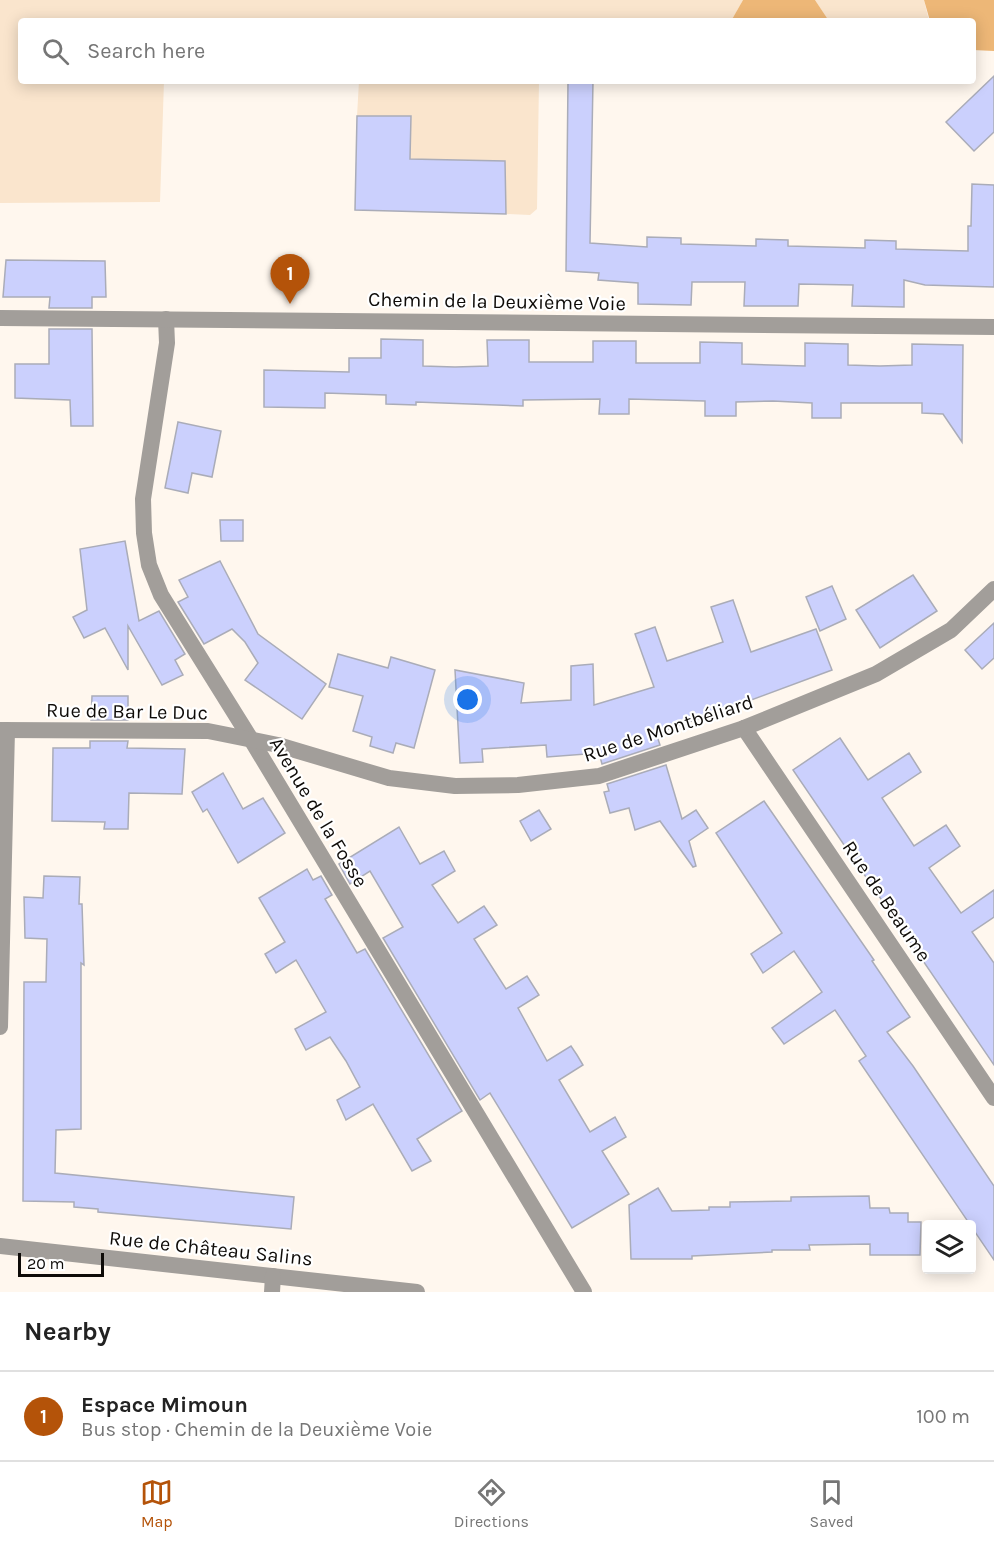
<!DOCTYPE html>
<html lang="en">
<head>
<meta charset="utf-8">
<style>
  :root { --surface:#fff; --page:#f6f6f6; --text:#222; --muted:#767676; --line:#e0e0e0; --accent:#b45309 }
  body { margin:0; font-family:Karla,sans-serif; background:var(--page); color:var(--text) }
  .controls { position:absolute; right:18px; bottom:18px; display:grid; overflow:hidden; border-radius:6px; box-shadow:0 3px 15px #0003 }
  .controls button { width:54px; height:54px; display:grid; place-items:center; padding:0; border:0; border-bottom:2px solid var(--line); background:var(--surface); color:var(--text); font:30px sans-serif }
  .scale { position:absolute; left:18px; bottom:15px; width:86px; box-sizing:border-box; padding-left:6px; border:3px solid #0e0b08; border-top:0; font-size:16px; line-height:21px; white-space:nowrap; color:#0e0b08; -webkit-text-stroke:4px #fff; paint-order:stroke }
  .you { position:absolute; left:468px; top:700px; width:21px; height:21px; margin:-15px; border:4px solid #fff; border-radius:50%; background:#1a73e8; box-shadow:0 0 0 9px #1a73e833 }
  .badge { display:grid; place-items:center; width:39px; height:39px; border-radius:50%; background:var(--accent); color:#fff; font-size:20px; font-weight:700 }
  .pin { position:absolute; translate:-50% -50px; filter:drop-shadow(0 2px 3px #0008) }
  .pin::after { content:''; position:absolute; top:32px; width:21px; height:18px; background:inherit; clip-path:polygon(0 0,100% 0,50% 100%) }
  .list { margin:0; padding:0; list-style:none }
  h2 { display:flex; justify-content:space-between; align-items:center; height:78px; margin:0; padding:0 24px; font-size:26px }
  h2 small { font-size:20px; font-weight:400; color:var(--muted) }
  .list li { display:grid; grid-template-columns:39px 1fr auto; gap:18px; align-items:center; box-sizing:border-box; height:90px; padding:0 24px; border-top:2px solid var(--line) }
  .list b { display:block; font-size:22px; white-space:nowrap }
  .list p { margin:0; font-size:20px; white-space:nowrap; color:var(--muted) }
  .list em { font-size:20px; font-style:normal; color:var(--muted) }
  .icon { flex:none; width:33px; height:33px; fill:none; stroke:currentColor; stroke-width:2; stroke-linecap:round; stroke-linejoin:round }
  .map { position:relative; flex:none; width:994px; height:1292px; overflow:hidden }
  .search { position:absolute; background:var(--surface); box-shadow:0 3px 15px #0003; left:18px; right:18px; top:18px; height:66px; display:flex; align-items:center; gap:15px; box-sizing:border-box; padding:0 21px; border-radius:6px; color:var(--muted); font-size:22px }
  .sheet { height:168px; background:var(--surface) }
  nav { display:flex; justify-content:space-around; align-items:center; box-sizing:border-box; height:84px; border-top:2px solid var(--line); background:var(--surface); font-size:16px; color:var(--muted) }
  nav a { display:grid; justify-items:center; gap:3px }
  nav .on { color:var(--accent) }
  .map>svg:first-child { display:block }
  .green { fill:#fae5cd }
  .forest { fill:#edb777 }
  .building { fill:#cbd0fd; stroke:#aaacb8; stroke-width:1.5 }
  .lines { fill:none; stroke-linecap:round; stroke-linejoin:round }
  .minor { stroke:#a29e9a; stroke-width:16 }
  .tertiary { stroke:#a29e9a; stroke-width:16 }
  .labels { text-anchor:middle; stroke-width:4.5; stroke-linejoin:round; paint-order:stroke }
  .street-label { font-size:20px; fill:#0e0b08; stroke:#fff }
</style>
</head>
<body>
<div class="map">
<svg width="994" height="1292" viewBox="0 0 994 1292">
  <rect width="100%" height="100%" fill="#fff7ee"/>
  <!-- green -->
  <g class="green">
    <path d="M0 0H743L731 21H21V81H164L160 202 0 203Z"/>
    <path d="M815 0H924L929 21H829Z"/>
    <path d="M359 81H539L537 209 530 215 506 214 505 161 410 159V116H357Z"/>
  </g>
  <!-- forest -->
  <g class="forest">
    <path d="M743 0H815L829 21H731Z"/>
    <path d="M924 0H994V51L973 50V21H930Z"/>
  </g>
  <!-- building -->
  <g class="building">
    <path d="M994 76V132L974 151 946 122Z"/>
    <path d="M568 81H593L590 243 647 247V237L681 238V244L756 246V239L788 240V246L865 248V240L896 241V249L968 251V226H971L972 184 994 185V287L925 285 904 280V307L852 306 853 285 799 284 798 306H744L745 282H692L691 305 638 304V283L598 280 599 273 566 271Z"/>
    <path d="M357 116H411L410 159 505 161 506 214 355 210Z"/>
    <path d="M6 260 105 261 106 297H92V308H49L50 297H3Z"/>
    <path d="M49 329H92L93 426H71L70 400 15 398V364H49Z"/>
    <path d="M381 339 423 340V366L455 367 488 366 487 340H529V362H593V341H636V363H700V342L742 343V364L805 366V343L848 344V365L880 366 912 365V344L963 345 962 442 943 414 922 413V403H841V418H812V403L773 401 736 402V416H705V401L629 399V414H599L600 399 523 400V406L416 402V405L386 404V395L325 393V408L264 407V370L349 372V358H381Z"/>
    <path d="M178 422 221 431 212 477 192 473 188 493 165 488Z"/>
    <path d="M220 520H243V541H221Z"/>
    <path d="M125 541 139 621 159 611 185 654 175 660 183 675 162 685 128 626V670L105 628 84 638 73 617 87 610 80 549Z"/>
    <path d="M220 561 258 634 326 684 302 719 245 680 258 663 245 642 232 629 204 644 178 602 188 597 179 580Z"/>
    <path d="M913 575 937 611 880 648 856 610Z"/>
    <path d="M832 586 846 619 820 631 806 597Z"/>
    <path d="M733 600 751 652 816 629 832 670 716 713 656 733 660 745 602 764 599 753 547 757 546 745 482 749 483 762 460 763 455 670 524 683 521 703 571 700V666L593 664 594 705 654 687 635 634 655 627 667 661 723 642 711 607Z"/>
    <path d="M994 623V658L982 669 965 650Z"/>
    <path d="M338 654 388 668 391 657 435 670 414 748 396 743 393 753 370 746 372 737 353 731 363 696 329 687Z"/>
    <path d="M92 696H128V720H91Z"/>
    <path d="M840 738 868 780 909 753 921 772 882 798 914 846 946 825 960 846 929 868 961 913 994 890V917L972 932 994 963V1065L793 770Z"/>
    <path d="M90 741H128L127 748 185 749 182 794 129 793 128 829H104L105 822 52 821 53 748H90Z"/>
    <path d="M666 765 682 819 696 810 708 828 689 841 696 866 693 867 660 821 635 830 629 808 610 813 604 792 609 791 607 784Z"/>
    <path d="M223 773 243 809 263 798 285 833 238 863 207 809 203 812 192 792Z"/>
    <path d="M764 801 874 960 872 961 910 1017 887 1032 913 1066 994 1186V1260L859 1061 866 1056 835 1010 784 1044 772 1028 822 992 794 951 763 973 751 954 782 933 716 833Z"/>
    <path d="M539 810 551 829 531 841 520 821Z"/>
    <path d="M399 827 420 864 444 851 449 860 455 871 432 885 458 923 484 906 497 925 474 939 506 989 527 976 539 995 518 1008 547 1061 571 1046 577 1055 583 1065 559 1080 590 1132 615 1117 626 1137 602 1151 629 1194 572 1228 490 1093 480 1100 383 938 403 927 370 871 350 884 339 864Z"/>
    <path d="M307 869 313 880 321 876 332 895 325 899 340 924 357 953 365 949 462 1111 417 1139 431 1161 412 1171 373 1104 346 1120 337 1100 360 1087 346 1061 330 1037 306 1050 295 1029 326 1012 296 960 276 973 265 954 285 942 259 898Z"/>
    <path d="M44 876 80 877 79 904H82L84 965 81 963V1129L56 1130 55 1173 294 1197 291 1229 98 1212V1209L74 1207V1202L23 1201 24 982H46L47 939 25 938 24 897 43 898Z"/>
    <path d="M658 1188 672 1211 709 1210V1207H730V1202L791 1201V1197L869 1196 870 1208H889L890 1213H908V1222H921L920 1255H870V1244L809 1245 810 1250H772V1252L692 1256V1259H631L629 1205Z"/>
  </g>
  <g class="lines">
    <!-- minor -->
    <g class="minor">
      <path d="M166 319 167 343 143 499 144 533 149 565 161 595 252 741 584 1292"/>
      <path d="M744 728 994 1098"/>
      <path d="M0 730 208 731 278 745 389 778 455 786 518 785 599 776 744 728 876 674 951 630 994 589"/>
      <path d="M0 1027 7 730"/>
      <path d="M0 1246 417 1292"/>
      <path d="M272 1292 273 1276"/>
    </g>
    <!-- tertiary -->
    <path class="tertiary" d="M0 318 994 327"/>
  </g>
  <g class="labels">
    <!-- street labels -->
    <g class="street-label">
      <text transform="translate(497 301) rotate(1)" y="7">Chemin de la Deuxième Voie</text>
      <text transform="translate(127 711) rotate(1)" y="7">Rue de Bar Le Duc</text>
      <text transform="translate(668 728) rotate(-18)" y="7">Rue de Montbéliard</text>
      <text transform="translate(319 812) rotate(59)" y="7">Avenue de la Fosse</text>
      <text transform="translate(887 901) rotate(56)" y="7">Rue de Beaume</text>
      <text transform="translate(211 1248) rotate(6)" y="7">Rue de Château Salins</text>
    </g>
  </g>
</svg>
<div class="controls">
<button><svg class="icon" aria-label="layers" viewBox="0 0 24 24"><path d="M12 4l9 5-9 5-9-5zM3 14l9 5 9-5"/></svg></button>
</div>
<div class="scale">20 m</div>
<div class="you"></div>
<div class="pin badge" style="left:290px;top:304px">1</div>
<div class="search"><svg class="icon" aria-label="search" viewBox="0 0 24 24"><circle cx="10" cy="10" r="6"/><path d="M15 15l6 6"/></svg>Search here</div>
</div>
<section class="sheet">
<h2>Nearby<small></small></h2>
<ul class="list">
<li><span class="badge">1</span><div><b>Espace Mimoun</b><p>Bus stop · Chemin de la Deuxième Voie</p></div><em>100 m</em></li>
</ul>
</section>
<nav>
<a class="on"><svg class="icon" aria-label="map" viewBox="0 0 24 24"><path d="M3 6l6-2 6 2 6-2v14l-6 2-6-2-6 2zM9 4v14M15 6v14"/></svg>Map</a>
<a><svg class="icon" aria-label="directions" viewBox="0 0 24 24"><path d="M12 3l9 9-9 9-9-9zM9 14v-3h6M13 9l2 2-2 2"/></svg>Directions</a>
<a><svg class="icon" aria-label="saved" viewBox="0 0 24 24"><path d="M7 4h10v16l-5-4-5 4z"/></svg>Saved</a>
</nav>
</body>
</html>
